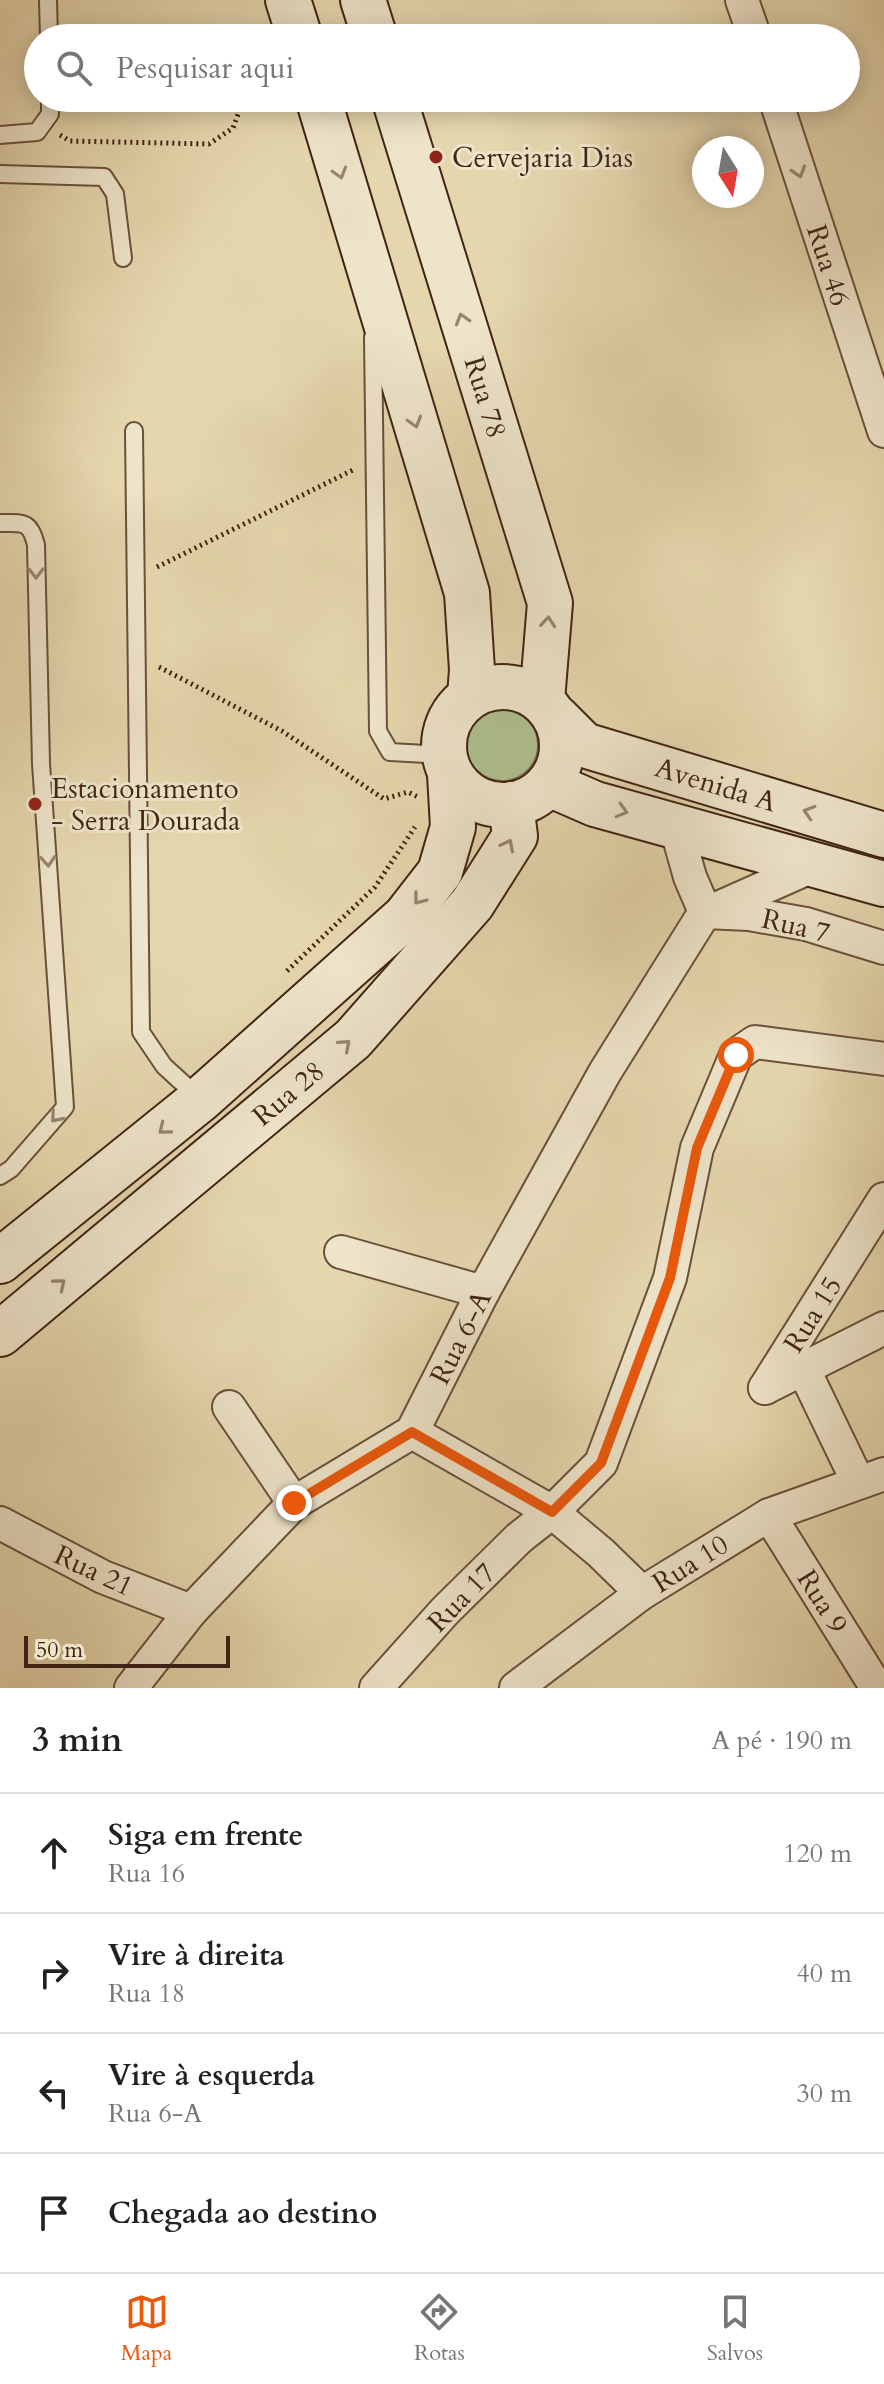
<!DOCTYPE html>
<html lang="pt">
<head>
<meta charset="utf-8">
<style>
  :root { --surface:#fff; --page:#f2f2f2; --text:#222; --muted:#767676; --line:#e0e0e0; --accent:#ea580c }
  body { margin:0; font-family:Cardo,serif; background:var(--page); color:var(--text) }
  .compass { position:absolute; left:692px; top:136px; width:72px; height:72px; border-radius:50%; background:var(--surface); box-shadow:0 4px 20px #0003; rotate:169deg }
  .scale { position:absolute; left:24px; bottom:20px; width:206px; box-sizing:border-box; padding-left:8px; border:4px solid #412415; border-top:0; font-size:22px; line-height:28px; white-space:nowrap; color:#412415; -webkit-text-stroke:6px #eee4ca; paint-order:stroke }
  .stop { position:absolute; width:24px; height:24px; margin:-18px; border:6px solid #ea580c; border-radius:50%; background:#fff }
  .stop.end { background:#ea580c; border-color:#fff; box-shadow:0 2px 8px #0008 }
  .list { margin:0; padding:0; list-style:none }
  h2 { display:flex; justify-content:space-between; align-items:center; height:104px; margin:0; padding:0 32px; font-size:34px }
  h2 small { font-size:26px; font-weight:400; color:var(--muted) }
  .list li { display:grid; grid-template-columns:52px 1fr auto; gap:24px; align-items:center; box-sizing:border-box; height:120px; padding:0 32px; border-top:2px solid var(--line) }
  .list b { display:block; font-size:30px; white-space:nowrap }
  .list p { margin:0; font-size:26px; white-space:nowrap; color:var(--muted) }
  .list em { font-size:26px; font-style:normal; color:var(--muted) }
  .icon { flex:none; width:44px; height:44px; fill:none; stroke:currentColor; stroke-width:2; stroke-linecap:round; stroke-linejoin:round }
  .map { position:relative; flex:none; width:884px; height:1688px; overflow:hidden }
  .search { position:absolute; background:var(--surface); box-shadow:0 4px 20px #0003; left:24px; right:24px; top:24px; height:88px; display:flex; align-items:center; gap:20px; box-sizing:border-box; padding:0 28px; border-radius:44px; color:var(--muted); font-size:30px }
  .sheet { height:584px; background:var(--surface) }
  nav { display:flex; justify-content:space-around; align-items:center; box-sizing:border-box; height:112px; border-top:2px solid var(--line); background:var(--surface); font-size:22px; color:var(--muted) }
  nav a { display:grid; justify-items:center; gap:4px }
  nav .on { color:var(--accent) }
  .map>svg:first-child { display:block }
  .grass { fill:#aebf8f; stroke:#787252; stroke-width:2 }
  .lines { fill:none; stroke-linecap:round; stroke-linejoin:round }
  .service-casing { stroke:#6a503b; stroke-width:20 }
  .minor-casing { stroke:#6a503b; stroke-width:36 }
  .secondary-casing { stroke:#412415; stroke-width:48 }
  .path { stroke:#412415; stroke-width:5; stroke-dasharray:2 4; stroke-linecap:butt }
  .service { stroke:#eee4ca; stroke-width:16 }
  .minor { stroke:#eee4ca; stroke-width:32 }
  .secondary { stroke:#eee4ca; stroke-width:44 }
  .oneway { stroke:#988470 }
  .route { stroke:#ea580c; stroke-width:10 }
  .poi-dot { fill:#8f2418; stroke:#eee4ca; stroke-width:3 }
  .labels { text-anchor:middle; stroke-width:6; stroke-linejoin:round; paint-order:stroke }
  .poi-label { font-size:28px; fill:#412415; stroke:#eee4ca; text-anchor:start }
  .street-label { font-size:28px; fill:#412415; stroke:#eee4ca }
</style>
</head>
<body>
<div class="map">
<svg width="884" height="1688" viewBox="0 0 884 1688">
  <rect width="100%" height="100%" fill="#e5d6ad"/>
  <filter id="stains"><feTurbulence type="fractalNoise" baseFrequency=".0025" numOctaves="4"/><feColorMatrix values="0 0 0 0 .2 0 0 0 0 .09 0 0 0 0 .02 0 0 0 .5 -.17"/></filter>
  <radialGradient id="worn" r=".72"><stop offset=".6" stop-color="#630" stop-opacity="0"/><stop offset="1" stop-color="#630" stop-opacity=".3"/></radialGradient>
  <!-- grass -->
  <circle class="grass" cx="502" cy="745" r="36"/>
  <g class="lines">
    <defs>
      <g id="service">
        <path d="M48 0 49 38"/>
        <path d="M0 135 37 132 50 114V98"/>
        <path d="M0 174 104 177 115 194 123 258"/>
        <path d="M373 337 378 731 390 752 444 755"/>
        <path d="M134 431 141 1032 164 1066 199 1098"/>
        <path d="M0 523C23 523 30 520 36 545L41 764 65 1107 11 1169 0 1176"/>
      </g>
      <g id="minor">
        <path d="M742 0 755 38"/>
        <path d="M775 98 884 431"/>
        <path d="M676 827 690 877 705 912"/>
        <path d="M716 909 815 865"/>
        <path d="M705 912 749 914 806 924 884 948"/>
        <path d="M341 1252 483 1292"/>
        <path d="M803 1368 858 1482"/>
        <path d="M765 1388 884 1199"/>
        <path d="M765 1388 884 1328"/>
        <path d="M229 1407 294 1503"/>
        <path d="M412 1432 552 1512 601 1553 642 1593"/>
        <path d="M769 1515 877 1688"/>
        <path d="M0 1523 103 1577 191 1611"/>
        <path d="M131 1688 191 1611 294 1503 412 1432 483 1292 605 1072 705 912"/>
        <path d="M376 1688 445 1611 519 1538 552 1512 601 1463 670 1278 697 1148 736 1055 755 1042 884 1059"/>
        <path d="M516 1688 642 1593 769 1515 884 1474"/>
      </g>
      <g id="secondary">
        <path d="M288 0 300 38"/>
        <path d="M363 0 375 38"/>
        <path d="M318 98 467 593 472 670 470 696"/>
        <path d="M394 98 550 603 542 700"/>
        <circle cx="503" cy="746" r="59"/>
        <path d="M557 718 584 745 884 835"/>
        <path d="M549 784 595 804 884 884"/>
        <path d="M0 1261 201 1099 405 917 440 872 453 827 450 774"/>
        <path d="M0 1334 353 1039 472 904 515 836 511 804"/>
      </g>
    </defs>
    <!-- service casing -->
    <use href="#service" class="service-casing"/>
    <!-- minor casing -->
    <use href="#minor" class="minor-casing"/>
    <!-- secondary casing -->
    <use href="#secondary" class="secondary-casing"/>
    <!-- path -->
    <g class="path">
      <path d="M60 135 70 141 209 144 233 128 244 98"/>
      <path d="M157 567 355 469"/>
      <path d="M159 667 282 731 384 799 408 792 418 797"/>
      <path d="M287 971 375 887 415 827"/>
    </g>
    <!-- service -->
    <use href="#service" class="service"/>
    <!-- minor -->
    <use href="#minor" class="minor"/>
    <!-- secondary -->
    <use href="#secondary" class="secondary"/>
  </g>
  <!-- one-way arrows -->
  <defs><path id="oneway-chevron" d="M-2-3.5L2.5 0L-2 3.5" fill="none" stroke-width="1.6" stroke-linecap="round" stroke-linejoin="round" transform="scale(2)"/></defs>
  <g class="oneway">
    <use href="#oneway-chevron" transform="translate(799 172) rotate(72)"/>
    <use href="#oneway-chevron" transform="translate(340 173) rotate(73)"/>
    <use href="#oneway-chevron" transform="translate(462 319) rotate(-107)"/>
    <use href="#oneway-chevron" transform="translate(415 422) rotate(73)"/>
    <use href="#oneway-chevron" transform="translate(36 573) rotate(89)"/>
    <use href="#oneway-chevron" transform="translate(548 622) rotate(-85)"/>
    <use href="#oneway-chevron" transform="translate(622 811) rotate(16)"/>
    <use href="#oneway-chevron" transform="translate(809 812) rotate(-163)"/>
    <use href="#oneway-chevron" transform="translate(508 845) rotate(-63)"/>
    <use href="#oneway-chevron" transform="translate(48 861) rotate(86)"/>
    <use href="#oneway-chevron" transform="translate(419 899) rotate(128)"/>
    <use href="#oneway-chevron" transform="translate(345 1045) rotate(-41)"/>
    <use href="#oneway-chevron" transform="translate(56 1117) rotate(130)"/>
    <use href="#oneway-chevron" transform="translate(164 1129) rotate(141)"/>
    <use href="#oneway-chevron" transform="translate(60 1284) rotate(-40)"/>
  </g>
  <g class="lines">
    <!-- route -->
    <path class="route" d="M294 1503 412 1432 552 1512 601 1463 670 1278 697 1148 736 1055"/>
  </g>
  <!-- markers -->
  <g class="poi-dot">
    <circle cx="436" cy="157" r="8"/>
    <circle cx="35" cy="804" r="8"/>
  </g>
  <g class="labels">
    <!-- poi labels -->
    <g class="poi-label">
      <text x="452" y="167">Cervejaria Dias</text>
      <text x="51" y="798">Estacionamento<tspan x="51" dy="32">- Serra Dourada</tspan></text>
    </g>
    <!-- street labels -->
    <g class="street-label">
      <text transform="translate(829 265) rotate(72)" y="10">Rua 46</text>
      <text transform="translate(486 397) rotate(73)" y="10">Rua 78</text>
      <text transform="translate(716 784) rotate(17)" y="10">Avenida A</text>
      <text transform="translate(796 925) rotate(13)" y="10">Rua 7</text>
      <text transform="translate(288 1093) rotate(-40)" y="10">Rua 28</text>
      <text transform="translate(812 1314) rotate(-58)" y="10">Rua 15</text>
      <text transform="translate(460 1337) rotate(-63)" y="10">Rua 6-A</text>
      <text transform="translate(690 1563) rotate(-32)" y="10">Rua 10</text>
      <text transform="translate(94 1570) rotate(25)" y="10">Rua 21</text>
      <text transform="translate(461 1597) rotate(-46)" y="10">Rua 17</text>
      <text transform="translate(823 1601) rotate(58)" y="10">Rua 9</text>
    </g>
  </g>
  <rect width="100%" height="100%" filter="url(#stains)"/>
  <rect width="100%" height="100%" fill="url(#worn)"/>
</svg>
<svg class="compass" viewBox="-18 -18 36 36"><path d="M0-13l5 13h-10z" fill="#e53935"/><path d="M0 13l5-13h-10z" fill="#767676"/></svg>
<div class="scale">50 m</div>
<div class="stop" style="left:736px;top:1055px"></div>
<div class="stop end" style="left:294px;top:1503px"></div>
<div class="search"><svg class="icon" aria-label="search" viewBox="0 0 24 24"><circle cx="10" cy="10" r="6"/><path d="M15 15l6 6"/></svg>Pesquisar aqui</div>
</div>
<section class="sheet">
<h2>3 min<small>A pé · 190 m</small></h2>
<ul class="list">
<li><svg class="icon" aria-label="ahead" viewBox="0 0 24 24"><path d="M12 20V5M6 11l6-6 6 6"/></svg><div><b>Siga em frente</b><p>Rua 16</p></div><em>120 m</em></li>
<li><svg class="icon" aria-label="right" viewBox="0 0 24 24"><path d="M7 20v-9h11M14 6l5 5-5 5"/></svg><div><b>Vire à direita</b><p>Rua 18</p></div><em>40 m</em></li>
<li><svg class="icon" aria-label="left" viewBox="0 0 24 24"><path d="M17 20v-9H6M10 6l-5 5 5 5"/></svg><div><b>Vire à esquerda</b><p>Rua 6-A</p></div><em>30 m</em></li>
<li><svg class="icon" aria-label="arrive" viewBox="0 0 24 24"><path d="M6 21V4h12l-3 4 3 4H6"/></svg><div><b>Chegada ao destino</b></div></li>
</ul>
</section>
<nav>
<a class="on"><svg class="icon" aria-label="map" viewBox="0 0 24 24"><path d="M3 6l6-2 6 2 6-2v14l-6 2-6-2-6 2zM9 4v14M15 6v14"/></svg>Mapa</a>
<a><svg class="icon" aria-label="directions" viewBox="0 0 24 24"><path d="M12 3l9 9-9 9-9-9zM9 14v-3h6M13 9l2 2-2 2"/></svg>Rotas</a>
<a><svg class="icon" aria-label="saved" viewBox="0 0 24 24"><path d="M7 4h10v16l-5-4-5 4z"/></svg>Salvos</a>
</nav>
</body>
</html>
